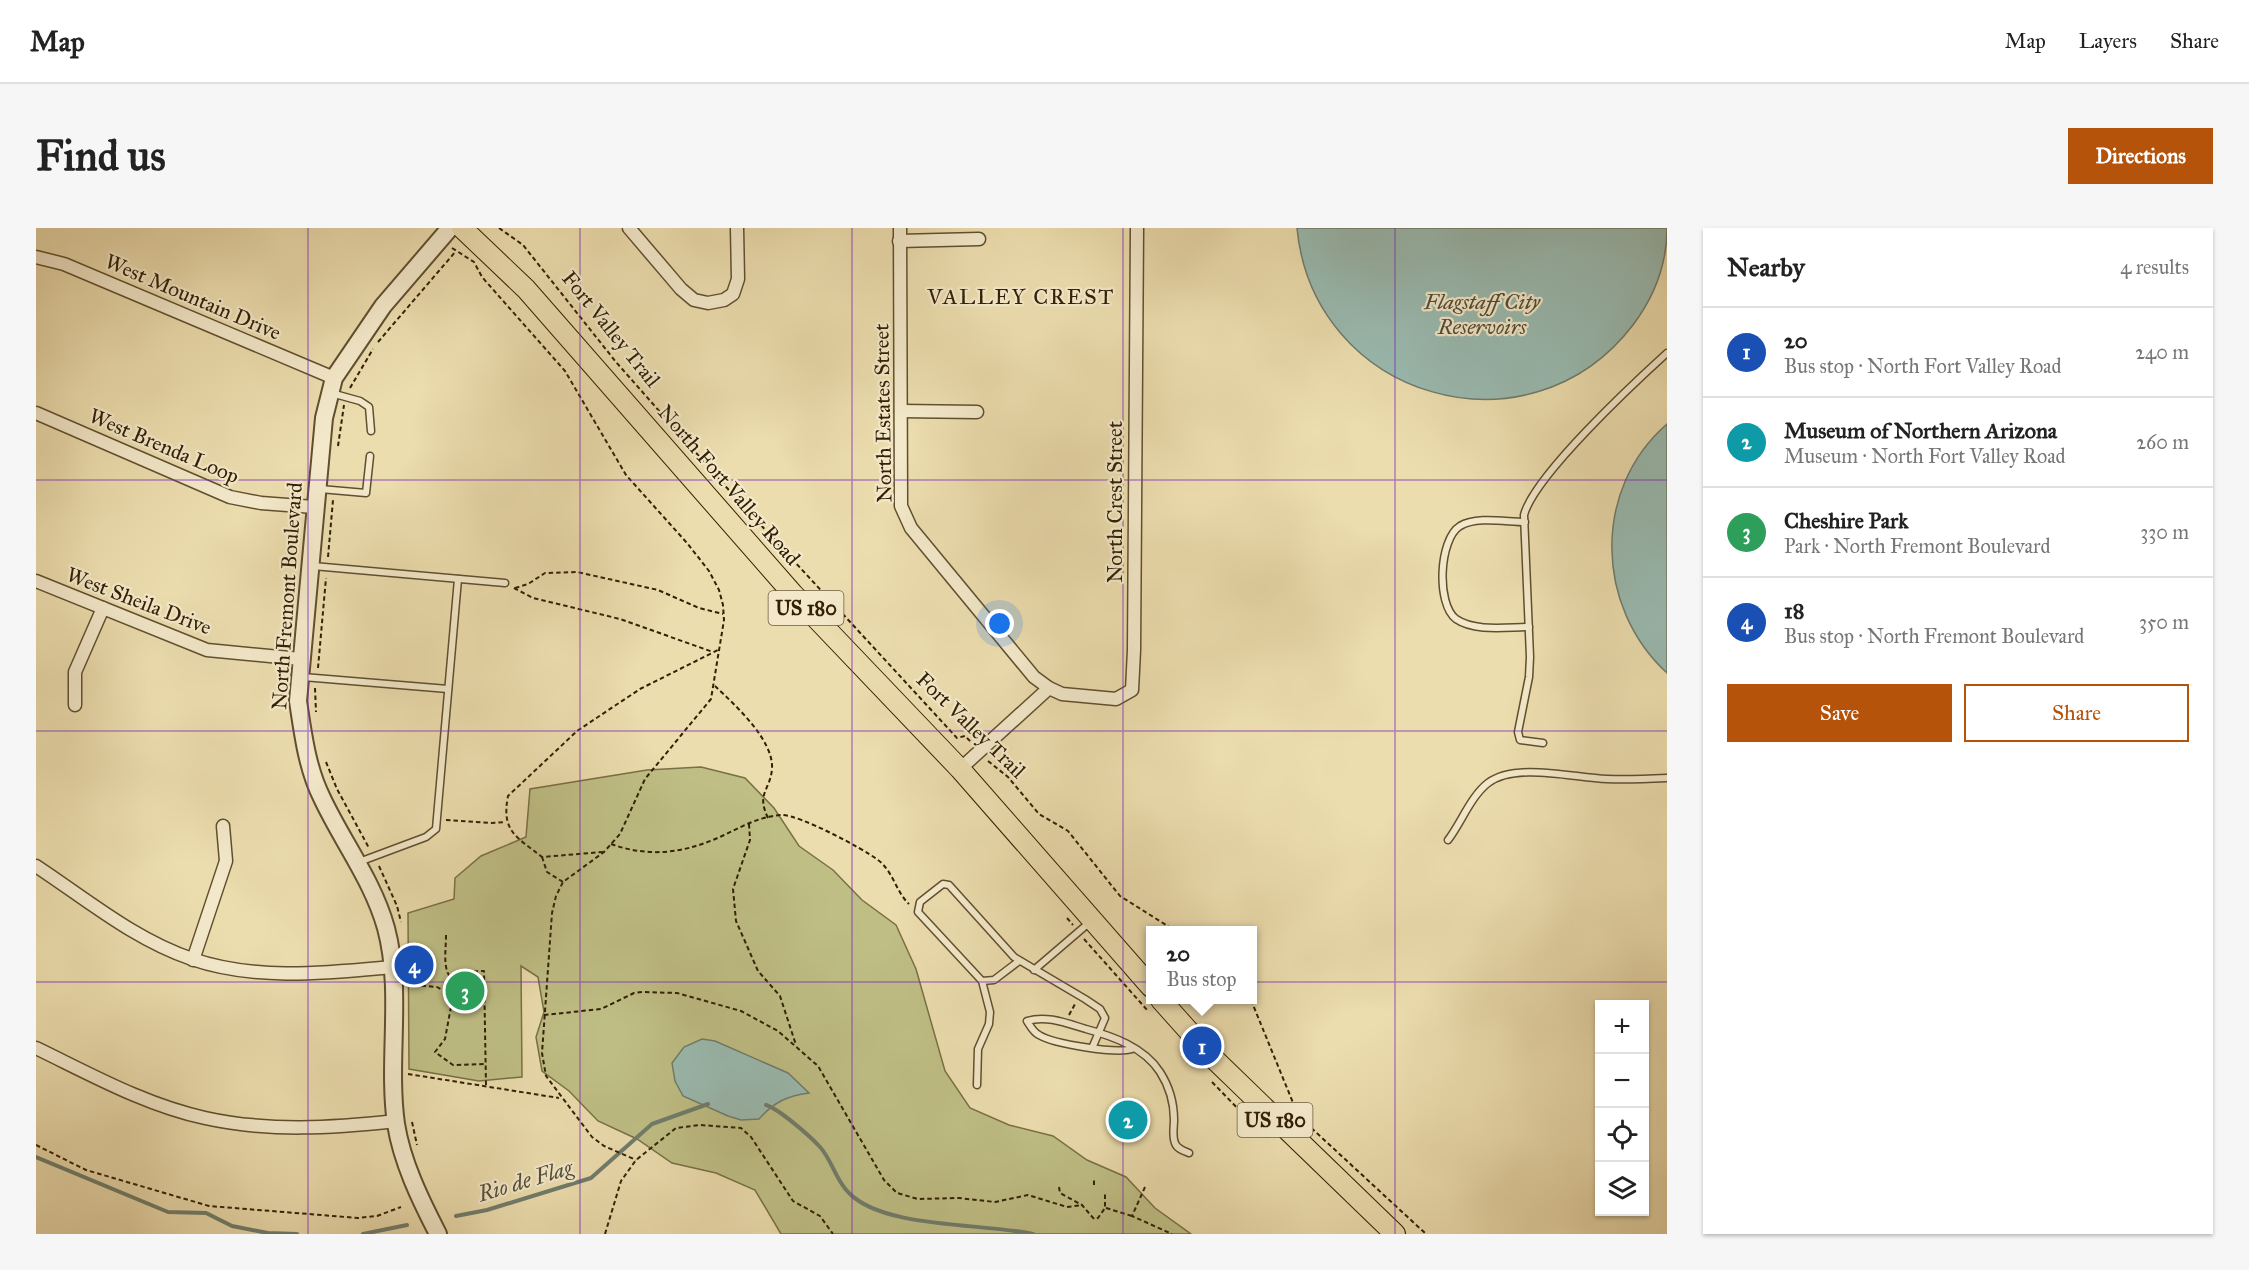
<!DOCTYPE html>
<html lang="en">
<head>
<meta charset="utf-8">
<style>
  :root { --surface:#fff; --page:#f6f6f6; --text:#222; --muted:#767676; --line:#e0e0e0; --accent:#b45309 }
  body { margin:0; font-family:"IM FELL Great Primer",serif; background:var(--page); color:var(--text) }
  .controls { position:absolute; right:18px; bottom:18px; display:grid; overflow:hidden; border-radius:0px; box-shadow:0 2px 4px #0004 }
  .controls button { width:54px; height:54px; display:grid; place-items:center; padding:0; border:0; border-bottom:2px solid var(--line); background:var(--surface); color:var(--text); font:30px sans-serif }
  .you { position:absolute; left:964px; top:396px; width:21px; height:21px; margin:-15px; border:4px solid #fff; border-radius:50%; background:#1a73e8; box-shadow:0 0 0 9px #1a73e833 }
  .badge { display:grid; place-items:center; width:39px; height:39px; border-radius:50%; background:var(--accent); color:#fff; font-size:20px; font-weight:700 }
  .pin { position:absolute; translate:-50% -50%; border:3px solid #fff; box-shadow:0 2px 6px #0006 }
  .popup { position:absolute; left:1110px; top:698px; width:111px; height:78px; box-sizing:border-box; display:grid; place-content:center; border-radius:0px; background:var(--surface); filter:drop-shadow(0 2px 4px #0005); font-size:20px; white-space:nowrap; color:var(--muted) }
  .popup b { font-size:22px; color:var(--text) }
  .popup::after { content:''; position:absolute; left:50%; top:100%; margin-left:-12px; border:12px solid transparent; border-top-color:var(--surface) }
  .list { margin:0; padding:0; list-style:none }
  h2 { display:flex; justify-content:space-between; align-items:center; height:78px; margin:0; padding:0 24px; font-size:26px }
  h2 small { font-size:20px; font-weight:400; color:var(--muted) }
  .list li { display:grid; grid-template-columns:39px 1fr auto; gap:18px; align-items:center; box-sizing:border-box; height:90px; padding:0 24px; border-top:2px solid var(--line) }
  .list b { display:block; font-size:22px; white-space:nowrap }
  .list p { margin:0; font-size:20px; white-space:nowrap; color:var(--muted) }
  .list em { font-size:20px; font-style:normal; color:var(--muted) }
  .actions { display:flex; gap:12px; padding:18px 24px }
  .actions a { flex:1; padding:14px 0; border:2px solid var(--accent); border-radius:0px; text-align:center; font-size:21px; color:var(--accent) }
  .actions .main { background:var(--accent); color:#fff }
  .icon { flex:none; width:33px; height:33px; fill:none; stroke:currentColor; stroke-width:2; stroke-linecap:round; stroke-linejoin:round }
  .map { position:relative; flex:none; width:1631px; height:1006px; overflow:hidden; border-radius:0px }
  header { display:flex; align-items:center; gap:36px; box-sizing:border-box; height:84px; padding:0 30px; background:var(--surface); border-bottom:2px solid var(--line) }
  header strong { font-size:28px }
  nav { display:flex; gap:33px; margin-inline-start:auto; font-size:21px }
  .intro { display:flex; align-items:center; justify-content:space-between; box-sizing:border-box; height:144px; padding:0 36px }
  h1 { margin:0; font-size:42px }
  .button { padding:15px 27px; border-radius:0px; background:var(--accent); color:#fff; font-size:21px; font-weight:700 }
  main { display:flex; gap:36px; padding:0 36px }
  aside { flex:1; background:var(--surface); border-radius:0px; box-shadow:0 2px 4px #0004 }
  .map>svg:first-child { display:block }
  .green { fill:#bfbf85; stroke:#787045; stroke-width:1.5 }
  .water { fill:#9abbb1; stroke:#707d6c; stroke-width:1.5 }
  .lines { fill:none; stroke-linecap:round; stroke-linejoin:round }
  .stream { stroke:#707d6c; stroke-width:4 }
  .service-casing { stroke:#604f2f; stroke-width:9 }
  .minor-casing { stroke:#604f2f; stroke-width:15 }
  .tertiary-casing { stroke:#604f2f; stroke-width:20 }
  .primary-casing { stroke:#322005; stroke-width:22 }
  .path { stroke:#322005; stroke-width:2; stroke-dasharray:4.5 3; stroke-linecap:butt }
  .service { stroke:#f3e9ca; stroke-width:6 }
  .minor { stroke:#f3e9ca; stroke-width:12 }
  .tertiary { stroke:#f3e9ca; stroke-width:16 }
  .primary { stroke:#ecddae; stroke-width:20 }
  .grid { fill:none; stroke:#7b2cbf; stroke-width:1.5; stroke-opacity:0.55 }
  .labels { text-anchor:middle; stroke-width:4.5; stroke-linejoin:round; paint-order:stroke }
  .shield { fill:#f3e9ca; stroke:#6c5c40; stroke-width:1.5 }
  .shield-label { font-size:20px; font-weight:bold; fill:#322005 }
  .street-label { font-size:21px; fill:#322005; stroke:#f3e9ca }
  .neighbourhood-label { font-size:22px; letter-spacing:1.5px; fill:#322005; stroke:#f3e9ca }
  .water-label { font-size:22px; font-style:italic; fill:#514e39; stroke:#f3e9ca }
</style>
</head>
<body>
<header>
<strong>Map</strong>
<nav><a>Map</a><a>Layers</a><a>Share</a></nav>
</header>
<div class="intro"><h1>Find us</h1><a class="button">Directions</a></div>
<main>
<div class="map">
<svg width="1631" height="1006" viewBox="0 0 1631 1006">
  <rect width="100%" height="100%" fill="#ecddae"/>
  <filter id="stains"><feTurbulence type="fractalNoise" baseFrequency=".00333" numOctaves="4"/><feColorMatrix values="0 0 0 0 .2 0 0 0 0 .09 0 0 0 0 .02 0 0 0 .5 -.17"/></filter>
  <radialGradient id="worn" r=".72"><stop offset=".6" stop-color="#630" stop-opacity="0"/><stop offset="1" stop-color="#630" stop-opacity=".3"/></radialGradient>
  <!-- green -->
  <path class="green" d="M665 539 709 550 738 580 763 618 797 642 826 672 860 697 880 741 909 843 934 880 973 897 1017 908 1051 932 1090 949 1119 980 1155 1006H745L719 962 680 945 636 935 601 911 562 893 533 863 506 843 500 809 508 784 502 749 485 738 486 849 443 853 373 841 372 685 418 671 419 650 445 628 490 609 494 561 611 542Z"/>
  <!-- water -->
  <g class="water">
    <path d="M1261 0H1631C1631 35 1618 69 1597 97 1492 234 1277 170 1261 0Z"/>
    <path d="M1631 196V445C1559 379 1556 261 1631 196Z"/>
    <path d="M666 811 679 813 752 845 773 865C751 868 738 874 723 891L705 892 692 888 647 868 639 853 636 835 648 819Z"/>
  </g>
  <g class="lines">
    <!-- stream -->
    <g class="stream">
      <path d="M730 877C743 881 774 908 784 919 796 932 800 953 813 965 848 1001 949 995 997 1006"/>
      <path d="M0 929 132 984 170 985 196 998 232 1005 261 1006"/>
      <path d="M420 988 451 982 555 950 616 896 672 876"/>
      <path d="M327 1006 371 997"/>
    </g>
    <defs>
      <g id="service">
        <path d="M295 165 324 173 333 179 335 203"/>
        <path d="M284 261 330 265 334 228"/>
        <path d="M1489 294C1470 294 1441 288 1424 298 1403 311 1400 376 1420 391 1439 404 1471 399 1493 399"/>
        <path d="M277 338 469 355"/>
        <path d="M267 449 412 461"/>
        <path d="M1507 515 1484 512 1482 504 1493 449 1494 429 1488 287C1498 248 1598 155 1631 125"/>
        <path d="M1412 612C1425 595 1435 568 1452 555 1480 534 1538 550 1571 551 1591 552 1611 551 1631 550"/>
        <path d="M323 634 390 609 400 601 422 351"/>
        <path d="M983 733 958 752 946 753 882 684 884 674 907 656 913 657 978 729 1049 771 1064 781 1069 790 1057 818"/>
        <path d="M998 742 1054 694"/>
        <path d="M1096 821C1080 826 1018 816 1003 807 997 804 995 799 991 793 1011 787 1030 795 1050 801 1076 808 1108 819 1124 844 1133 858 1138 876 1138 892 1138 899 1136 908 1139 915 1141 921 1148 923 1153 925"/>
        <path d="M941 857 942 821 953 796 954 784 946 753"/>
      </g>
      <g id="minor">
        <path d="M593 0 645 61 658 72 672 75 688 72 697 66 702 51 701 0"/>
        <path d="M864 0 865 278 875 300 998 449 1013 460 1026 466 1080 471 1096 462 1098 422 1101 0"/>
        <path d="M863 13 943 11"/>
        <path d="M0 29 28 36 298 150"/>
        <path d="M865 183 941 184"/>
        <path d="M0 185 194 269 225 275 278 279"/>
        <path d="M0 353 171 422 265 431"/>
        <path d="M39 477V444L67 380"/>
        <path d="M924 541 1013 460"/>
        <path d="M0 638C50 671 99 712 156 731 220 753 290 745 356 739"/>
        <path d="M157 732 190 633 187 598"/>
        <path d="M0 820C54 846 109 877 169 890 232 904 297 900 360 893"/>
      </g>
      <path id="tertiary" d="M402 1006C384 971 366 934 360 896 351 832 367 763 350 700 337 653 306 613 286 570 271 540 267 506 262 473L288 190 298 150 347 78 414 0"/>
      <g id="primary">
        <path d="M426 0 490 61 757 366 924 541 1115 759"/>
        <path d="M1125 772 1175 828 1359 1006"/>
      </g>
    </defs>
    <!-- service casing -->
    <use href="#service" class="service-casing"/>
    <!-- minor casing -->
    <use href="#minor" class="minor-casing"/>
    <!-- tertiary casing -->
    <use href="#tertiary" class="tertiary-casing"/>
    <!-- primary casing -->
    <use href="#primary" class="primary-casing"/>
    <!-- path -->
    <g class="path">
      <path d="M463 0 487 17 580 134 699 269 921 510 929 508 936 515"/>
      <path d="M416 20 438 34 446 49 529 143 590 247 651 315 673 343 683 362 687 377 688 392 675 471 609 551 584 606 568 624 527 654 520 668 516 685 506 825 510 848 556 909 568 918 600 932"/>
      <path d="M342 114 420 23"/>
      <path d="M314 160 337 121"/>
      <path d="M302 218 308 177"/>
      <path d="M292 329 297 272"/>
      <path d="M478 360 497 370 584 391 677 424"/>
      <path d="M479 360 492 356 509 345 541 344 622 362 663 380 687 386"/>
      <path d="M282 440 290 350"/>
      <path d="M679 458C699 477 738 512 736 541 734 563 720 565 732 590"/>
      <path d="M279 460 280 484"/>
      <path d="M952 533 972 549 1003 586 1032 603 1084 668 1138 702"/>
      <path d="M290 534 301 561 333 620"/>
      <path d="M410 592 455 595 469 594"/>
      <path d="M713 596 714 612 697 661 700 693 722 743 744 768 760 817"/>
      <path d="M575 616C614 630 649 625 686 608 705 599 724 588 746 587 764 587 826 620 842 632 857 643 860 664 873 676"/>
      <path d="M567 624 506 629C481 609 465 604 472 568L541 503 604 461 684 421"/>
      <path d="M506 629 511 644 527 654"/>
      <path d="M343 638 361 678 365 694"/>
      <path d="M1031 690 1037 697"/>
      <path d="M410 707C410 729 404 748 426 759V764L416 767"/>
      <path d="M1048 711 1112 783"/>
      <path d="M378 757 401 759 417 768 409 811 399 824 417 837 449 836"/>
      <path d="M413 764 422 744 448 743 450 858"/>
      <path d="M1215 772 1260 882 1271 896 1390 1006"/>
      <path d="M508 787 565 781 598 765 607 764 641 765 705 783 742 803 782 838 848 952 861 965 882 971 923 970 959 974 992 967 1031 979 1046 977"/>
      <path d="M1033 787 1039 776"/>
      <path d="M372 846 523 870"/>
      <path d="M1176 854 1209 888 1235 910"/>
      <path d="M376 894 381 917"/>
      <path d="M0 917 50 942 173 978 322 990 341 988 365 979"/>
      <path d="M1058 957V952"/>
      <path d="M1023 959 1024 965 1046 977 1058 991 1062 990 1069 980V965"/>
      <path d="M1109 959 1096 988 1136 1006"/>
      <path d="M1070 980 1096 988"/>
      <path d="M569 1006 585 953 600 932 640 900 664 897 705 900 715 909 757 973 784 988 797 1006"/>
    </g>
    <!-- service -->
    <use href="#service" class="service"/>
    <!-- minor -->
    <use href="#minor" class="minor"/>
    <!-- tertiary -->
    <use href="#tertiary" class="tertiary"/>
    <!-- primary -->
    <use href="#primary" class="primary"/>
  </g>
  <!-- grid -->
  <path class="grid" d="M272 0V1006M544 0V1006M816 0V1006M1087 0V1006M1359 0V1006M0 252H1631M0 503H1631M0 754H1631"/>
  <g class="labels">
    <!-- shield labels -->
    <g class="shield">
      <rect x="732.5" y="363" width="75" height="34" rx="4.5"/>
      <rect x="1201.5" y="875" width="75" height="34" rx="4.5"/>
    </g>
    <g class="shield-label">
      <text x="770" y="387">US 180</text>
      <text x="1239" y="899">US 180</text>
    </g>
    <!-- street labels -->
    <g class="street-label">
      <text transform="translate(157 69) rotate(23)" y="7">West Mountain Drive</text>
      <text transform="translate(575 101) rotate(51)" y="7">Fort Valley Trail</text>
      <text transform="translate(847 185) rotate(-91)" y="7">North Estates Street</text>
      <text transform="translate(128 218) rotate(23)" y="7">West Brenda Loop</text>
      <text transform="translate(693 257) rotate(49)" y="7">North Fort Valley Road</text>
      <text transform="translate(1079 274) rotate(-90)" y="7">North Crest Street</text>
      <text transform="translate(251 368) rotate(-86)" y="7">North Fremont Boulevard</text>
      <text transform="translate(103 373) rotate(21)" y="7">West Sheila Drive</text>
      <text transform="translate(935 497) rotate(44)" y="7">Fort Valley Trail</text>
    </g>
    <!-- neighbourhood labels -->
    <g class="neighbourhood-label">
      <text x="985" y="76">VALLEY CREST</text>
    </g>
    <!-- water labels -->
    <g class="water-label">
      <text x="1446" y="81">Flagstaff City<tspan x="1446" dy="25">Reservoirs</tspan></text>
      <text transform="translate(489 952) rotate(-17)" y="8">Rio de Flag</text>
    </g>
  </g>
  <rect width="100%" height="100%" filter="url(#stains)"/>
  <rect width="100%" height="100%" fill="url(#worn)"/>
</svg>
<div class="controls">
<button>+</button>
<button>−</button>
<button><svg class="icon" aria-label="locate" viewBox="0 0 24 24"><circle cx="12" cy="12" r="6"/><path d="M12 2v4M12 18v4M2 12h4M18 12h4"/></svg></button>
<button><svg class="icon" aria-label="layers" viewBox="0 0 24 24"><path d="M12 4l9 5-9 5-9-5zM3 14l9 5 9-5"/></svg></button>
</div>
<div class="you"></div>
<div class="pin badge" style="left:1166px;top:818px;background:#1a4fb4">1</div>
<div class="popup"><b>20</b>Bus stop</div>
<div class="pin badge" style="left:1092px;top:892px;background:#0f9aa8">2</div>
<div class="pin badge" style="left:429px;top:763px;background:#2e9e5b">3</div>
<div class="pin badge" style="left:378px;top:737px;background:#1a4fb4">4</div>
</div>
<aside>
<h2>Nearby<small>4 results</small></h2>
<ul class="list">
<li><span class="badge" style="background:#1a4fb4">1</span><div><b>20</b><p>Bus stop · North Fort Valley Road</p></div><em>240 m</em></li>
<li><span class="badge" style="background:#0f9aa8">2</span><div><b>Museum of Northern Arizona</b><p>Museum · North Fort Valley Road</p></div><em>260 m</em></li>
<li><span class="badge" style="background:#2e9e5b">3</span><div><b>Cheshire Park</b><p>Park · North Fremont Boulevard</p></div><em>330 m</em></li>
<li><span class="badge" style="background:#1a4fb4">4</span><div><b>18</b><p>Bus stop · North Fremont Boulevard</p></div><em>350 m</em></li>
</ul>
<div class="actions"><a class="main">Save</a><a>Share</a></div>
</aside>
</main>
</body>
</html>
